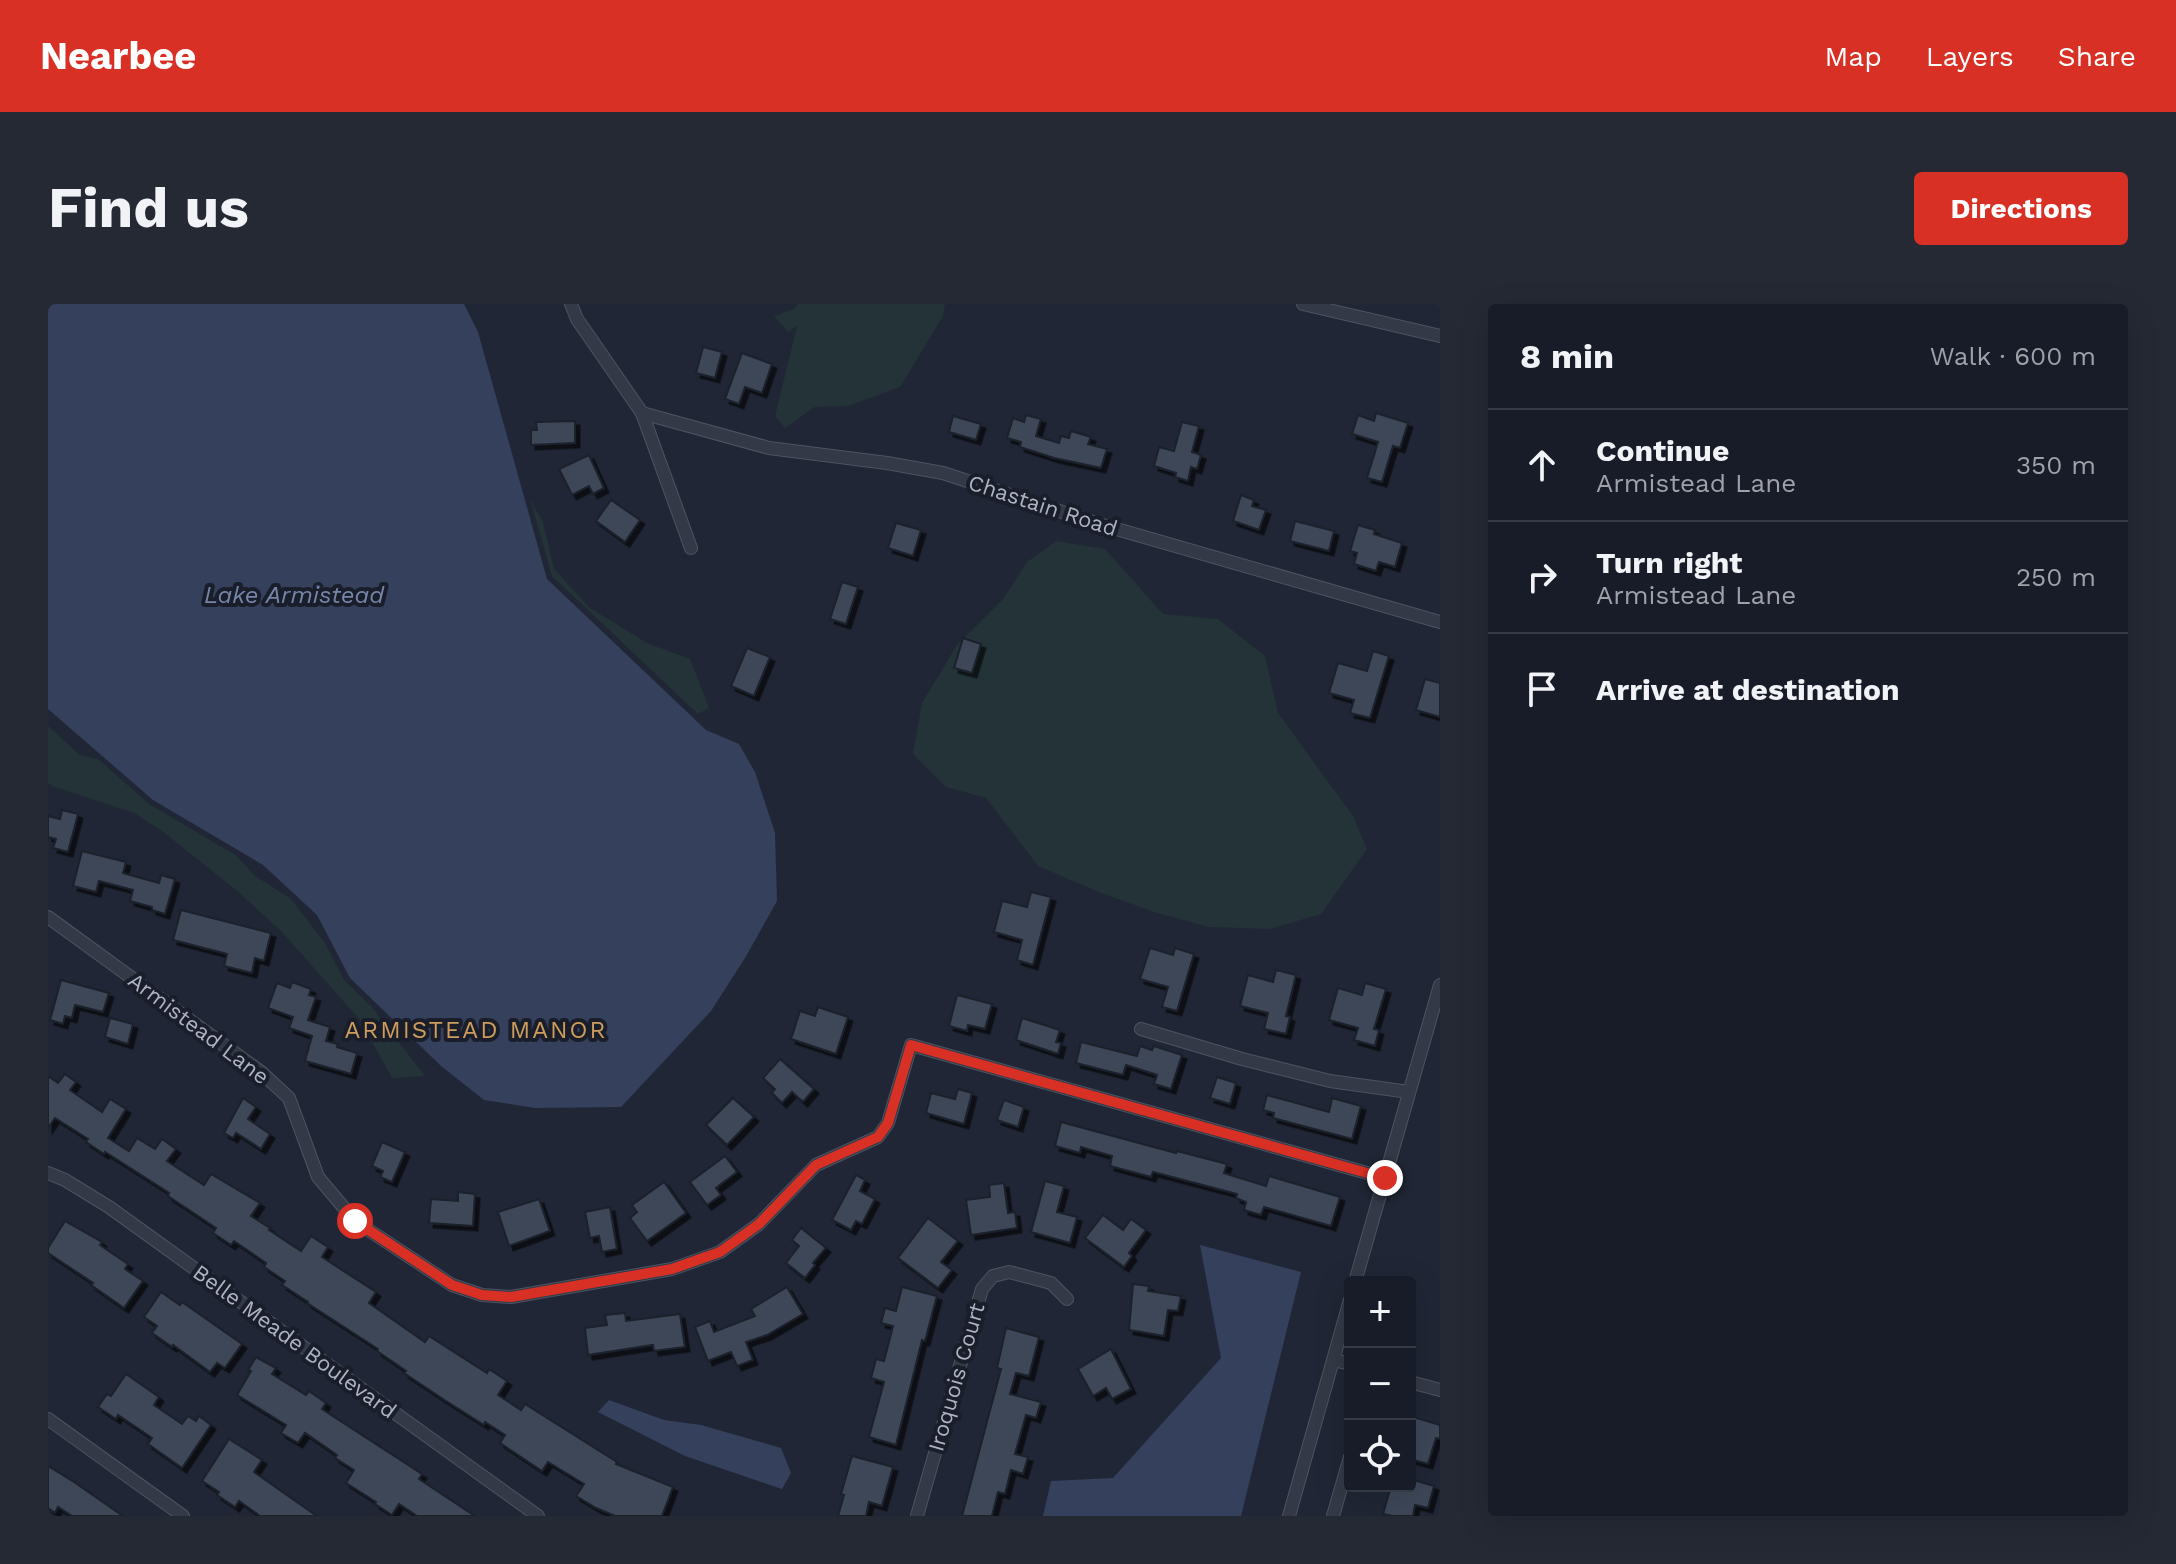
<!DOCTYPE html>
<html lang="en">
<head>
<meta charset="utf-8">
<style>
  :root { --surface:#181c28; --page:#252934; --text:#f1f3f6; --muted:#9fa1a8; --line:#363a45; --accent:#d93025 }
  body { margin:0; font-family:"Work Sans",sans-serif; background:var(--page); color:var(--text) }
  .controls { position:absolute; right:24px; bottom:24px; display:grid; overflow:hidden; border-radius:8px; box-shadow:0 8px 32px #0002 }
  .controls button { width:72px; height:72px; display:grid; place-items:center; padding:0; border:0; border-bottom:2px solid var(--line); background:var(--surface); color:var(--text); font:40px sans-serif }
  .stop { position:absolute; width:24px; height:24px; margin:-18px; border:6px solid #d93025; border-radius:50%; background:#fff }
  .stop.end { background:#d93025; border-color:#fff; box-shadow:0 2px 8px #0008 }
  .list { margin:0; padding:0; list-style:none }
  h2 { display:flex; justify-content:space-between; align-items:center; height:104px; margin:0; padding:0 32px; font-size:34px }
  h2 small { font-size:26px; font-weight:400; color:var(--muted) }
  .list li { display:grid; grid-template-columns:52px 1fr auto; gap:24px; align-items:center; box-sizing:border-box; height:112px; padding:0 32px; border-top:2px solid var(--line) }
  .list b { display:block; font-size:30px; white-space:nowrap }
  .list p { margin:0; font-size:26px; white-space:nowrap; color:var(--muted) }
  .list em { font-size:26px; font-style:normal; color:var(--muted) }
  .icon { flex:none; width:44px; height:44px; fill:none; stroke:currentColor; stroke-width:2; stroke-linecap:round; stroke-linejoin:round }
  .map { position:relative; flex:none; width:1392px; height:1212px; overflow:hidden; border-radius:8px }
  header { display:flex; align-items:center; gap:48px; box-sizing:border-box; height:112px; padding:0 40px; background:var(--accent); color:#fff }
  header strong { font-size:38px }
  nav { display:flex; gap:44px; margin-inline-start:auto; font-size:28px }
  .intro { display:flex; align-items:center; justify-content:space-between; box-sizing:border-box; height:192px; padding:0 48px }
  h1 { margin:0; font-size:56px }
  .button { padding:20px 36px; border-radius:8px; background:var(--accent); color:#fff; font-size:28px; font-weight:700 }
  main { display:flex; gap:48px; padding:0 48px }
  aside { flex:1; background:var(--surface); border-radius:8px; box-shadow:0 8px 32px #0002 }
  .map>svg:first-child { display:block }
  .green { fill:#233337 }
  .water { fill:#34405c }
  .building { fill:#3e4658; stroke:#1b202c; stroke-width:2; filter:url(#shadow) }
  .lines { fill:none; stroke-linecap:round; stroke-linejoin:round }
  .minor-casing { stroke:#4e5361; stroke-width:14 }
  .minor { stroke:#333946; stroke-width:12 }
  .route { stroke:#d93025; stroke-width:10 }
  .labels { text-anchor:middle; stroke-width:8; stroke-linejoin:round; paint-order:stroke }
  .street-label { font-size:22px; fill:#adb3c3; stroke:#191e2a }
  .water-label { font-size:24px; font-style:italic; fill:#7686aa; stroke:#191e2a }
  .neighbourhood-label { font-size:24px; letter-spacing:2px; fill:#ce9d5d; stroke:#191e2a }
</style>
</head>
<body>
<header>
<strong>Nearbee</strong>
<nav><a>Map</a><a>Layers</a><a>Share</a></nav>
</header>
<div class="intro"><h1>Find us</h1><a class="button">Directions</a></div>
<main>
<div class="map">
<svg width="1392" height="1212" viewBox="0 0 1392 1212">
  <defs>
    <filter id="shadow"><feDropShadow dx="4.5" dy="4.5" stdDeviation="0" flood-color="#0009"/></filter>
  </defs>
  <rect width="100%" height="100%" fill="#202635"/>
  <!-- green -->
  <g class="green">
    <path d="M750 0H897L895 12 852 83 800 102 767 103 737 124 727 112 749 22 740 28 726 12 746 5Z"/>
    <path d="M482 195 495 218 506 265 542 304 599 339 642 355 661 404 650 410 504 272Z"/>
    <path d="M1008 237 1057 245 1115 310 1170 315 1217 352 1230 409 1305 512 1319 545 1273 610 1222 625 1161 623 1109 609 1053 589 990 562 938 494 898 483 865 450 874 399 909 341 955 295 979 258Z"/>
    <path d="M0 422 32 451 50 455 101 500 189 552 206 571 243 595 277 639 296 676 323 702 377 772 344 774 312 716 233 627 188 586 114 527 86 509 4 482 0 479Z"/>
  </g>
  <!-- water -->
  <g class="water">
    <path d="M0 0H416L430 28 499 275 658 426 691 440 707 468 727 529 729 597 697 654 663 707 573 803 487 804 436 796 393 762 302 674 269 611 215 561 105 496 0 405Z"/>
    <path d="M1152 941 1253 968 1193 1212H995L1003 1177 1065 1174 1173 1054Z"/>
    <path d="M561 1096 616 1116 653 1121 733 1144 743 1169 734 1185 637 1152 550 1108Z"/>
  </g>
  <!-- building -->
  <g class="building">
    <path d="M655 43 674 48 667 74 648 69Z"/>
    <path d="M694 49 724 60 714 89 697 83 691 100 677 95Z"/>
    <path d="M1328 109 1360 119 1352 144 1345 142 1334 178 1319 174 1330 138 1304 130 1310 111 1326 117Z"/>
    <path d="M978 111 993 115 988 132 1011 139 1013 132 1021 134 1023 127 1043 133 1040 140 1059 145 1053 164 1006 154 972 143 973 138 959 134 965 114 976 118Z"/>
    <path d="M905 112 933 120 928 136 901 128Z"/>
    <path d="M527 117V139L483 141V126H489L488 118Z"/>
    <path d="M1134 118 1151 122 1144 148 1153 151 1149 165 1143 163 1140 177 1127 173 1128 169 1106 162 1111 143 1126 147Z"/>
    <path d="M541 151 556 184 545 190 541 182 524 191 511 165Z"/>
    <path d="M1193 191 1206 196 1204 202 1218 206 1211 226 1185 217Z"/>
    <path d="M563 196 592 216 577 238 548 217Z"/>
    <path d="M1247 217 1286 227 1281 247 1242 237Z"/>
    <path d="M848 219 873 226 865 252 840 244Z"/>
    <path d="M1310 221 1327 226 1326 230 1354 239 1347 263 1331 258 1328 267 1306 260 1309 249 1302 247Z"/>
    <path d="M794 278 810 283 798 320 782 315Z"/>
    <path d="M915 334 933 340 924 369 906 364Z"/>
    <path d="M699 344 722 353 706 392 683 382Z"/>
    <path d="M1325 347 1341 352 1322 414 1302 409 1306 396 1281 389 1290 359 1319 367Z"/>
    <path d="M1377 375 1392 379V413L1368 406Z"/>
    <path d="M14 506 30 510 20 548 5 544 8 535 0 533V512L12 515Z"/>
    <path d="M34 547 78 558 75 569 111 579 113 571 127 575 117 610 104 606V603L82 597 85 586 51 577 48 588 25 582Z"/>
    <path d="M983 588 1003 593 985 661 969 656 974 636 946 628 954 597 979 603Z"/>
    <path d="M133 606 223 629 216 657 207 654 204 669 176 662 179 650 125 636Z"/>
    <path d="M1102 644 1125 651 1127 644 1146 650 1129 707 1114 703 1120 683 1092 675Z"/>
    <path d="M1228 666 1248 671 1238 712 1242 713 1238 730 1216 725 1220 709 1192 702 1200 671 1225 678Z"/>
    <path d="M13 676 61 689 55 708 27 701 24 714 17 712 15 720 2 716Z"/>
    <path d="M244 678 263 685 261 691 268 693 260 716 282 723 278 737 290 740 289 743 309 749 303 770 257 757 264 732 241 724 245 713 220 704 229 679 242 684Z"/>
    <path d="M1317 679 1338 685 1326 725 1331 726 1327 742 1306 736 1310 724 1281 716 1290 684 1314 691Z"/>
    <path d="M909 691 944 700 937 725 920 721 919 727 901 722Z"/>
    <path d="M770 703 800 713 788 750 743 735 752 707 767 712Z"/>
    <path d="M62 714 85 720 80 740 57 733Z"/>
    <path d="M974 714 1012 726 1008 738 1013 739 1010 750 968 736Z"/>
    <path d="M1033 738 1089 752 1092 742 1104 746 1106 742 1134 751 1123 785 1106 780 1109 771 1078 761 1075 771 1028 759Z"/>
    <path d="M732 755 766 785 755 798 744 788 734 799 724 789 727 785 715 774Z"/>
    <path d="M17 770 28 778 22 786 54 808 62 795 78 805 60 834 81 847 89 834 107 845 114 835 128 845 119 857 156 881 163 870 212 899 203 912 222 924 221 926 253 947 263 932 280 943 274 953 328 988 321 999 377 1038 381 1032 439 1069 441 1065 459 1077 450 1091 473 1106 477 1100 569 1158 568 1160 625 1183 614 1212H567L548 1204 528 1192 536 1180 500 1158 494 1167 452 1139 457 1131 437 1118 436 1121 398 1097 356 1069 358 1067 329 1047 330 1045 259 999 260 998 234 981 237 977 216 963 218 959 186 937 183 941 165 929 168 924 120 892 121 889 57 848 56 850 38 838 40 835 7 814 0 824V772L10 779Z"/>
    <path d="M1169 773 1188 779 1182 800 1162 794Z"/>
    <path d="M910 785 924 789 916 820 878 809 883 789 907 795Z"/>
    <path d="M1219 791 1281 808 1284 794 1313 802 1304 835 1225 814 1226 809 1215 806Z"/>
    <path d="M195 794 208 803 200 815 222 830 213 845 188 829 185 834 176 829Z"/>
    <path d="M685 794 706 813 679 841 658 821Z"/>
    <path d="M956 796 976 803 970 823 949 816Z"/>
    <path d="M1013 818 1128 849 1129 847 1179 860 1176 869 1218 882 1221 872 1292 893 1283 922 1216 903 1213 911 1196 906 1198 898 1188 894 1189 890 1105 868 1103 873 1062 862 1064 852 1033 843 1032 849 1007 842Z"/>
    <path d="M334 838 357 848 344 878 332 873 335 867 324 862Z"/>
    <path d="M677 852 689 868 668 884 673 891 659 901 642 878Z"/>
    <path d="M808 871 817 876 812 887 827 895 814 920 808 917 803 926 784 916Z"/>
    <path d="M997 877 1016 882 1009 908 1029 913 1022 939 983 928Z"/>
    <path d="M616 878 638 909 599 937 582 914 589 908 584 901Z"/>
    <path d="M956 879 960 909 967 908 969 924 923 931 918 896 942 893 941 881Z"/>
    <path d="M410 888 427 890 425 922 381 919 383 895 410 897Z"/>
    <path d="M491 895 502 927 461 942 450 908Z"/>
    <path d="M562 903 569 945 554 948 551 932 542 934 537 908Z"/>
    <path d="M1055 911 1075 926 1083 915 1098 926 1081 949 1084 952 1076 963 1037 934Z"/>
    <path d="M880 914 910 937 893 958 904 966 890 984 850 954Z"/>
    <path d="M17 917 54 938 52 941 80 960 77 965 95 977 76 1004 43 981 45 979 0 949V944Z"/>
    <path d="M753 924 778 944 765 959 767 961 757 974 738 959 751 942 744 936Z"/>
    <path d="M1085 980 1101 982 1100 987 1133 992 1130 1007 1120 1006 1116 1032 1081 1026Z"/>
    <path d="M739 983 755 1010 719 1031 698 1038 705 1056 689 1062 683 1048 660 1057 647 1023 662 1017 666 1028 707 1012 703 1005Z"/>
    <path d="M854 983 889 992 877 1037 874 1036 848 1141 821 1133 836 1078 823 1074 828 1055 836 1057 845 1022 833 1019 837 1004 848 1007Z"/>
    <path d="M113 988 132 1001 134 998 194 1040 177 1064 169 1059 162 1068 125 1041 124 1043 104 1029 109 1022 96 1013Z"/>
    <path d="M577 1009 578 1017 632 1010 637 1043 606 1047 605 1041 540 1051 537 1024 559 1021 557 1011Z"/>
    <path d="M958 1024 991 1033 981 1072 968 1069 962 1090 993 1098 988 1114 978 1111 967 1150 980 1153 975 1170 963 1166 957 1190 950 1188 944 1212H914L953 1065 949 1064Z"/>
    <path d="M1063 1045 1083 1085 1064 1095 1058 1084 1045 1092 1030 1065Z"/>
    <path d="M208 1053 228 1064 224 1070 258 1091 261 1087 278 1099 274 1105 374 1170 371 1175 427 1212H369L351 1200 344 1211 327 1200 328 1198 298 1179 306 1166 287 1154 289 1151 257 1129 250 1139 233 1129 238 1121 189 1091 203 1067 200 1066Z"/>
    <path d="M78 1070 111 1093 106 1101 134 1120 140 1112 148 1117 151 1112 163 1121 134 1164 100 1140 104 1134 70 1111 68 1115 50 1103 59 1090 63 1092Z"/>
    <path d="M1362 1112 1392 1121V1135L1388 1134 1380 1160 1362 1155Z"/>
    <path d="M181 1135 214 1156 206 1168 269 1212H212L191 1197 187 1203 169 1191 171 1188 154 1177Z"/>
    <path d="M804 1152 845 1163 834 1202 821 1198 818 1212H790L796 1191 793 1190Z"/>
    <path d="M0 1162 26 1178 75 1212H24L10 1203 7 1209 0 1204Z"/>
    <path d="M1362 1175 1386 1182 1380 1204 1367 1201 1365 1212H1344L1335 1210 1343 1182H1362Z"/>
  </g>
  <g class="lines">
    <defs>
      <g id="minor">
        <path d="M523 0 529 15 594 109 721 144 839 159 895 169 1051 220 1392 318"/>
        <path d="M1255 0 1392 32"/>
        <path d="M594 109 643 244"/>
        <path d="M0 613 213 768 241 794 270 873 307 917 404 981 434 991 463 993 624 965 672 948 711 920 768 861 830 833 840 819 863 741 1337 874"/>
        <path d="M1093 725 1194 755 1282 777 1361 788"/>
        <path d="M0 869 17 876 61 903 490 1212"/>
        <path d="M1307 978 1392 681"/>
        <path d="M1286 1056 1302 1060"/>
        <path d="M1362 1078 1392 1086"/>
        <path d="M0 1115 135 1212"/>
        <path d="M869 1212 934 985 945 972 961 968 1003 979 1019 995"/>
        <path d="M1241 1212 1302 996"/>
        <path d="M1285 1212 1302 1153"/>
      </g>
    </defs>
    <!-- minor casing -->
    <use href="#minor" class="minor-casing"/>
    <!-- minor -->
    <use href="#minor" class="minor"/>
  </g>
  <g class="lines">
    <!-- route -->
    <path class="route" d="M307 917 404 981 434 991 463 993 624 965 672 948 711 920 768 861 830 833 840 819 863 741 1337 874"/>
  </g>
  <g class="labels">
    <!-- street labels -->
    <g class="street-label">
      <text transform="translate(995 201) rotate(18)" y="8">Chastain Road</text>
      <text transform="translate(151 724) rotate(37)" y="8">Armistead Lane</text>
      <text transform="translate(247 1037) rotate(36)" y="8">Belle Meade Boulevard</text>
      <text transform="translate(908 1073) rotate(-74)" y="8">Iroquois Court</text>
    </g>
    <!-- water labels -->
    <g class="water-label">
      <text x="246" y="299">Lake Armistead</text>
    </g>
    <!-- neighbourhood labels -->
    <g class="neighbourhood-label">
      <text x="428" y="734">ARMISTEAD MANOR</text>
    </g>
  </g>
</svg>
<div class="controls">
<button>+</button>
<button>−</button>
<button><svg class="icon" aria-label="locate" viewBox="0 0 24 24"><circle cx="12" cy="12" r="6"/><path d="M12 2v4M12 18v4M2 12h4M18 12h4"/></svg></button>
</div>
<div class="stop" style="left:307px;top:917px"></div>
<div class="stop end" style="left:1337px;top:874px"></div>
</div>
<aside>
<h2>8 min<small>Walk · 600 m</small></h2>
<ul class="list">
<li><svg class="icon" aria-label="ahead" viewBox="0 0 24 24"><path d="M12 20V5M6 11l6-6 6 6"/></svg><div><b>Continue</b><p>Armistead Lane</p></div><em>350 m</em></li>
<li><svg class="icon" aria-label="right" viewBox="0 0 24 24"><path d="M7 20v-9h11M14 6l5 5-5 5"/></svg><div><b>Turn right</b><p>Armistead Lane</p></div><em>250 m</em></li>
<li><svg class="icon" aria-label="arrive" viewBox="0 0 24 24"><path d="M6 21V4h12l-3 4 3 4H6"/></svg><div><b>Arrive at destination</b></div></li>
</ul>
</aside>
</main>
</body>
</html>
